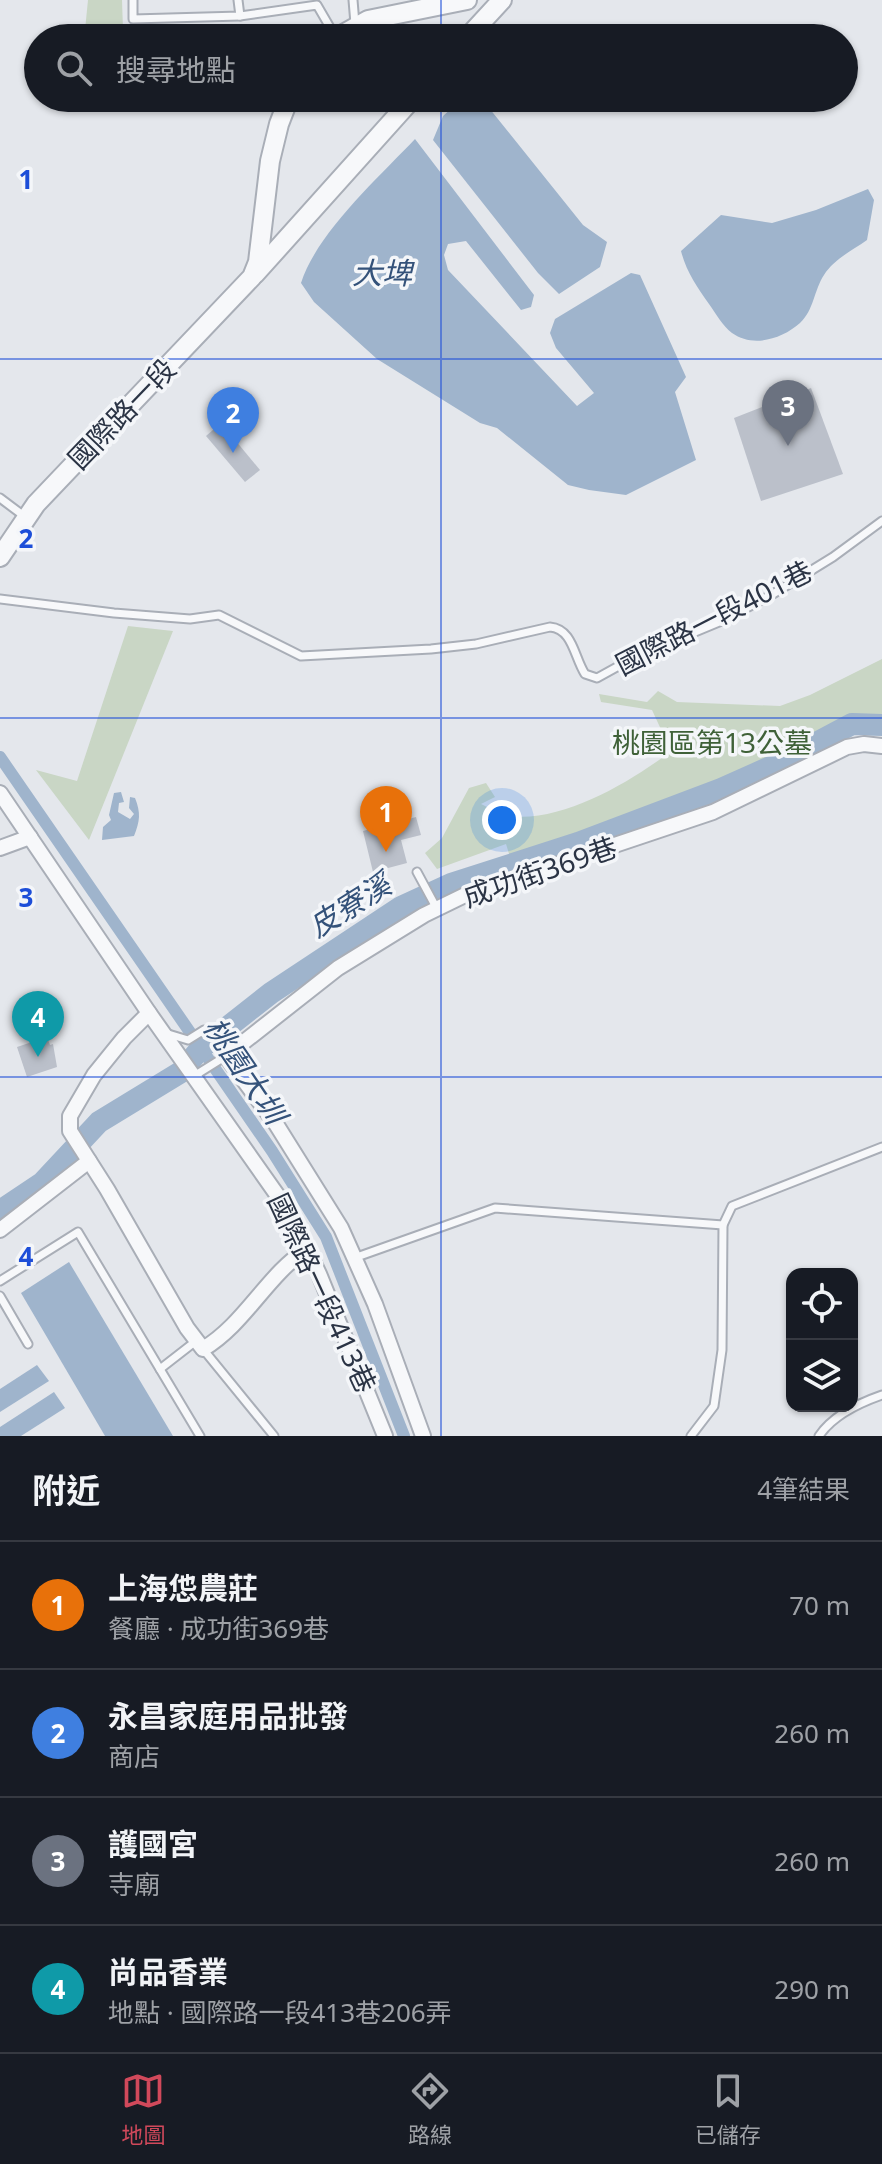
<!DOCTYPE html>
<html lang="zh-TW">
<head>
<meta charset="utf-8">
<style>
  :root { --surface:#171b24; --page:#242831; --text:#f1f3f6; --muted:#9ea1a6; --line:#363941; --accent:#d1495b }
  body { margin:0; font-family:"Noto Sans","Noto Sans TC",sans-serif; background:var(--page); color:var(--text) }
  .controls { position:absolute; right:24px; bottom:24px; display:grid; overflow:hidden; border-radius:16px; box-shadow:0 2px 6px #0004 }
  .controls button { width:72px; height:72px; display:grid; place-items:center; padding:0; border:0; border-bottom:2px solid var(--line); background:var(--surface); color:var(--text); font:40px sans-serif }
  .you { position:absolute; left:502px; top:820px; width:28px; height:28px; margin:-20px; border:6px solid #fff; border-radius:50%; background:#1a73e8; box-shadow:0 0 0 12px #1a73e833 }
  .badge { display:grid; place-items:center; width:52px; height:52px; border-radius:50%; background:var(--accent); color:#fff; font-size:26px; font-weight:700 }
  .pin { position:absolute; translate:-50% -66px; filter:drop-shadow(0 2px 4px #0008) }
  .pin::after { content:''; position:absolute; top:42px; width:28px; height:24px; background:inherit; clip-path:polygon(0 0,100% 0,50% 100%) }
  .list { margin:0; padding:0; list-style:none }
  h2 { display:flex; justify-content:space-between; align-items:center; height:104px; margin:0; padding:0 32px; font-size:34px }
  h2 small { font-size:26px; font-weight:400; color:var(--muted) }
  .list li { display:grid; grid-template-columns:52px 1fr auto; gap:24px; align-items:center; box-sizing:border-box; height:128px; padding:0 32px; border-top:2px solid var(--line) }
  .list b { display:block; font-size:30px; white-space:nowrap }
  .list p { margin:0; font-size:26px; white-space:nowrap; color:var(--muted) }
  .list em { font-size:26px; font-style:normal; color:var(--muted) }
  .icon { flex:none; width:44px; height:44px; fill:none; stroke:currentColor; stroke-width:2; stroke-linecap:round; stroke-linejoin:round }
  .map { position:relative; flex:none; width:882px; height:1436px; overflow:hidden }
  .search { position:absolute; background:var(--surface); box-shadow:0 2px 6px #0004; left:24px; right:24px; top:24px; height:88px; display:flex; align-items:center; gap:20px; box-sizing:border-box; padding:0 28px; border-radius:44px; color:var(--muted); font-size:30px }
  .sheet { height:616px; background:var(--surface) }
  nav { display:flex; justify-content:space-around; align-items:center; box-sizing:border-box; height:112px; border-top:2px solid var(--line); background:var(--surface); font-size:22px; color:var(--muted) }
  nav a { display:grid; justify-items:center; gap:4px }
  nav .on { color:var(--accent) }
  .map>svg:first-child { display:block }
  .green { fill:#c9d6c5 }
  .water { fill:#9fb4cc }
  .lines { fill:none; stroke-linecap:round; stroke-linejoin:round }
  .canal { stroke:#9fb4cc; stroke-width:12 }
  .river { stroke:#9fb4cc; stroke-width:22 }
  .building { fill:#bbc0ca }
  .service-casing { stroke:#a9aeb7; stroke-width:11 }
  .minor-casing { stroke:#a9aeb7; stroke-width:18 }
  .tertiary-casing { stroke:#a9aeb7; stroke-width:22 }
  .service { stroke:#f7f8fa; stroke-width:7 }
  .minor { stroke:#f7f8fa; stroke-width:14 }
  .tertiary { stroke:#f7f8fa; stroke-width:18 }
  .grid { fill:none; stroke:#1d4ed8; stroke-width:2; stroke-opacity:0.55 }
  .labels { text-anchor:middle; stroke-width:7; stroke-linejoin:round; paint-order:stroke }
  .street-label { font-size:28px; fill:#2b3445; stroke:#f4f6f9 }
  .park-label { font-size:28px; fill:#3f6138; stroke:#f4f6f9 }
  .water-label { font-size:30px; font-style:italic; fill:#34527a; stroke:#f4f6f9 }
  .grid-label { font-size:26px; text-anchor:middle; font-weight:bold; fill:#1d4ed8; stroke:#f4f6f9; stroke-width:7; stroke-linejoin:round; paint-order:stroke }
</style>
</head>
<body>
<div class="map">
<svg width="882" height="1436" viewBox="0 0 882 1436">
  <rect width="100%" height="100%" fill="#e4e7ec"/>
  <!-- green -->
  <g class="green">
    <path d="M88 0H122L123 30H85Z"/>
    <path d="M128 626 173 631 89 840 36 770 77 781Z"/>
    <path d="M882 659V714L848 719 717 785 510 857 506 844 437 869 425 853 442 838 469 788 486 783 495 797 481 804C488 807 496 813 504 815 557 826 631 782 671 751L652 710 601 702 599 694 647 702 658 691 677 702 780 706 810 695Z"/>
  </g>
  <!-- water -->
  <g class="water">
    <path d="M463 98H481L583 225 607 242 600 267 559 294 538 273 433 140 443 116Z"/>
    <path d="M415 139 534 295 531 307 521 310 466 241 448 244 444 255 448 270 577 406 594 393 556 348 550 333 555 319 631 273 640 275 686 377 675 392 696 460 626 495 589 490 568 485 497 428 480 423 377 359 314 302 301 283C317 233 378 178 415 139Z"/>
    <path d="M868 189 874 200 867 240C853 250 834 259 824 275 814 290 814 310 800 323 782 339 753 348 732 333 723 326 716 314 709 304 697 287 686 271 681 251L721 215 772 223 816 210Z"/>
    <path d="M121 792 124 802 119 803 118 812 130 819 134 814 129 808 130 797 135 798C141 813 140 821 134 836L102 840 103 827 111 820 109 815 114 793Z"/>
    <path d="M69 1262 173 1436H105L21 1293Z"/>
    <path d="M37 1365 49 1381 0 1412V1389Z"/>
    <path d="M54 1392 65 1408 21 1436H0V1427Z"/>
  </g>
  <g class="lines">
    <!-- canal -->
    <path class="canal" d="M0 757 272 1151 326 1237 404 1436"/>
    <!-- river -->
    <path class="river" d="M0 1211 42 1183 99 1122 181 1072 201 1048 271 993 401 907 451 884 578 843 721 789 775 765 852 724 882 725"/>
  </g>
  <!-- building -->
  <g class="building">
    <path d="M811 388 843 474 761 501 734 418Z"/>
    <path d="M221 423 260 470 245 482 206 436Z"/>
    <path d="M416 817 421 835 401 840 407 863 373 872 363 831Z"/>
    <path d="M47 1037 50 1045 53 1044 57 1067 27 1077 17 1047Z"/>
  </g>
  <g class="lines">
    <defs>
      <g id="service">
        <path d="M133 0V19L240 16 317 5 335 36"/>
        <path d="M238 0 240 16"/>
        <path d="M353 0 355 24"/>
        <path d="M0 498 24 516"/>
        <path d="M0 599 114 613 190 619 219 615 301 656 431 649 476 644 550 627C573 629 574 657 585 674L597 678 635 657 724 620 773 594 833 557 882 521"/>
        <path d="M417 872 437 909"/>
        <path d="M165 1033 188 1040 204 1030"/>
        <path d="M194 1076 226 1056"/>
        <path d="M354 1258 495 1208 723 1225"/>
        <path d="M0 1281 78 1232 200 1436"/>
        <path d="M0 1296 28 1344"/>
        <path d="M203 1349 274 1436"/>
        <path d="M160 1369 196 1341"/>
        <path d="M691 1436 714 1406 722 1350 723 1225 732 1206 882 1147"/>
        <path d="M819 1436C833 1415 859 1403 882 1395"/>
      </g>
      <g id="minor">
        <path d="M0 793 149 1013 292 1216 319 1274 385 1436"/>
        <path d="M0 848 30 837"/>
        <path d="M149 1013 124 1038 94 1075 70 1116V1131L107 1189 187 1328 203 1349C245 1324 267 1275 307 1249"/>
        <path d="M0 1230 89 1161"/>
        <path d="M423 1436 375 1304 341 1228 276 1124 226 1056 338 968 424 915 463 896 713 812 847 747 864 744 882 746"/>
      </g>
      <g id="tertiary">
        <path d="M336 38 368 20 467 0"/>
        <path d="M467 38 502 0"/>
        <path d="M255 274 413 98"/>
        <path d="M0 557 36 504 252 277 258 262 270 161 279 124 289 98"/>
      </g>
    </defs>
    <!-- service casing -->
    <use href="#service" class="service-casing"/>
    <!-- minor casing -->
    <use href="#minor" class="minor-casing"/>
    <!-- tertiary casing -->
    <use href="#tertiary" class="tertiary-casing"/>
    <!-- service -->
    <use href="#service" class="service"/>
    <!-- minor -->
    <use href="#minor" class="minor"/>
    <!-- tertiary -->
    <use href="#tertiary" class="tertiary"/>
  </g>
  <!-- grid -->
  <path class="grid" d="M441 0V38M441 98V1436M0 359H882M0 718H882M0 1077H882"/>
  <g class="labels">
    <!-- street labels -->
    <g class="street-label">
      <text transform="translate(122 414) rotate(-46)" y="10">國際路一段</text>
      <text transform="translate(714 618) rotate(-27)" y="10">國際路一段401巷</text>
      <text transform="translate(540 872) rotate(-19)" y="10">成功街369巷</text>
      <text transform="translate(322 1293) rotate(65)" y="10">國際路一段413巷</text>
    </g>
    <!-- park labels -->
    <g class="park-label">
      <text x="712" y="753">桃園區第13公墓</text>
    </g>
    <!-- water labels -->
    <g class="water-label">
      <text x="382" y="284">大埤</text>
      <text transform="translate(350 906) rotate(-32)" y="10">皮寮溪</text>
      <text transform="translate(244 1071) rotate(56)" y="10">桃園大圳</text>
    </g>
  </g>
  <g class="grid-label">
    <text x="26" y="189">1</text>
    <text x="26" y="548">2</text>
    <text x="26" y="907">3</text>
    <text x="26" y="1266">4</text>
  </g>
</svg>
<div class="controls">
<button><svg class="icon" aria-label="locate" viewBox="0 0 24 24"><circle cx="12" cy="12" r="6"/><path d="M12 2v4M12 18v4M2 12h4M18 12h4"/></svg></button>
<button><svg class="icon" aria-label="layers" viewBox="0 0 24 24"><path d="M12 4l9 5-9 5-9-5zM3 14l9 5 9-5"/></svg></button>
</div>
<div class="you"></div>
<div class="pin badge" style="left:386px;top:852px;background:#e8710a">1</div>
<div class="pin badge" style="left:233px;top:453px;background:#3f7fe0">2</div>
<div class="pin badge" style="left:788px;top:446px;background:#6b7280">3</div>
<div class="pin badge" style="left:38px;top:1057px;background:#0f9aa8">4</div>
<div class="search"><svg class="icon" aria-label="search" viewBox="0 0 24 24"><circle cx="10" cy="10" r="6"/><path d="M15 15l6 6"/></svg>搜尋地點</div>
</div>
<section class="sheet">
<h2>附近<small>4筆結果</small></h2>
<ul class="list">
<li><span class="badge" style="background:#e8710a">1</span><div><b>上海怹農莊</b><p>餐廳 · 成功街369巷</p></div><em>70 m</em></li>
<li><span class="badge" style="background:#3f7fe0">2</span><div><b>永昌家庭用品批發</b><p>商店</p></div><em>260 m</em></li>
<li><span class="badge" style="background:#6b7280">3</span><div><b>護國宮</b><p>寺廟</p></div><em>260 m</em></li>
<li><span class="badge" style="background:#0f9aa8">4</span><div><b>尚品香業</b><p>地點 · 國際路一段413巷206弄</p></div><em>290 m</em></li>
</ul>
</section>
<nav>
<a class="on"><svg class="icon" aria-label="map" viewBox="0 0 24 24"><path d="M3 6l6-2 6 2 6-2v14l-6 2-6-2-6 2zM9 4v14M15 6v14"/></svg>地圖</a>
<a><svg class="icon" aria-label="directions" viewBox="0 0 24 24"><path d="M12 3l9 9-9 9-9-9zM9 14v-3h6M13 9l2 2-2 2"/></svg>路線</a>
<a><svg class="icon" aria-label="saved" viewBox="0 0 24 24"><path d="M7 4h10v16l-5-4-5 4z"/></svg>已儲存</a>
</nav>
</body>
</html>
